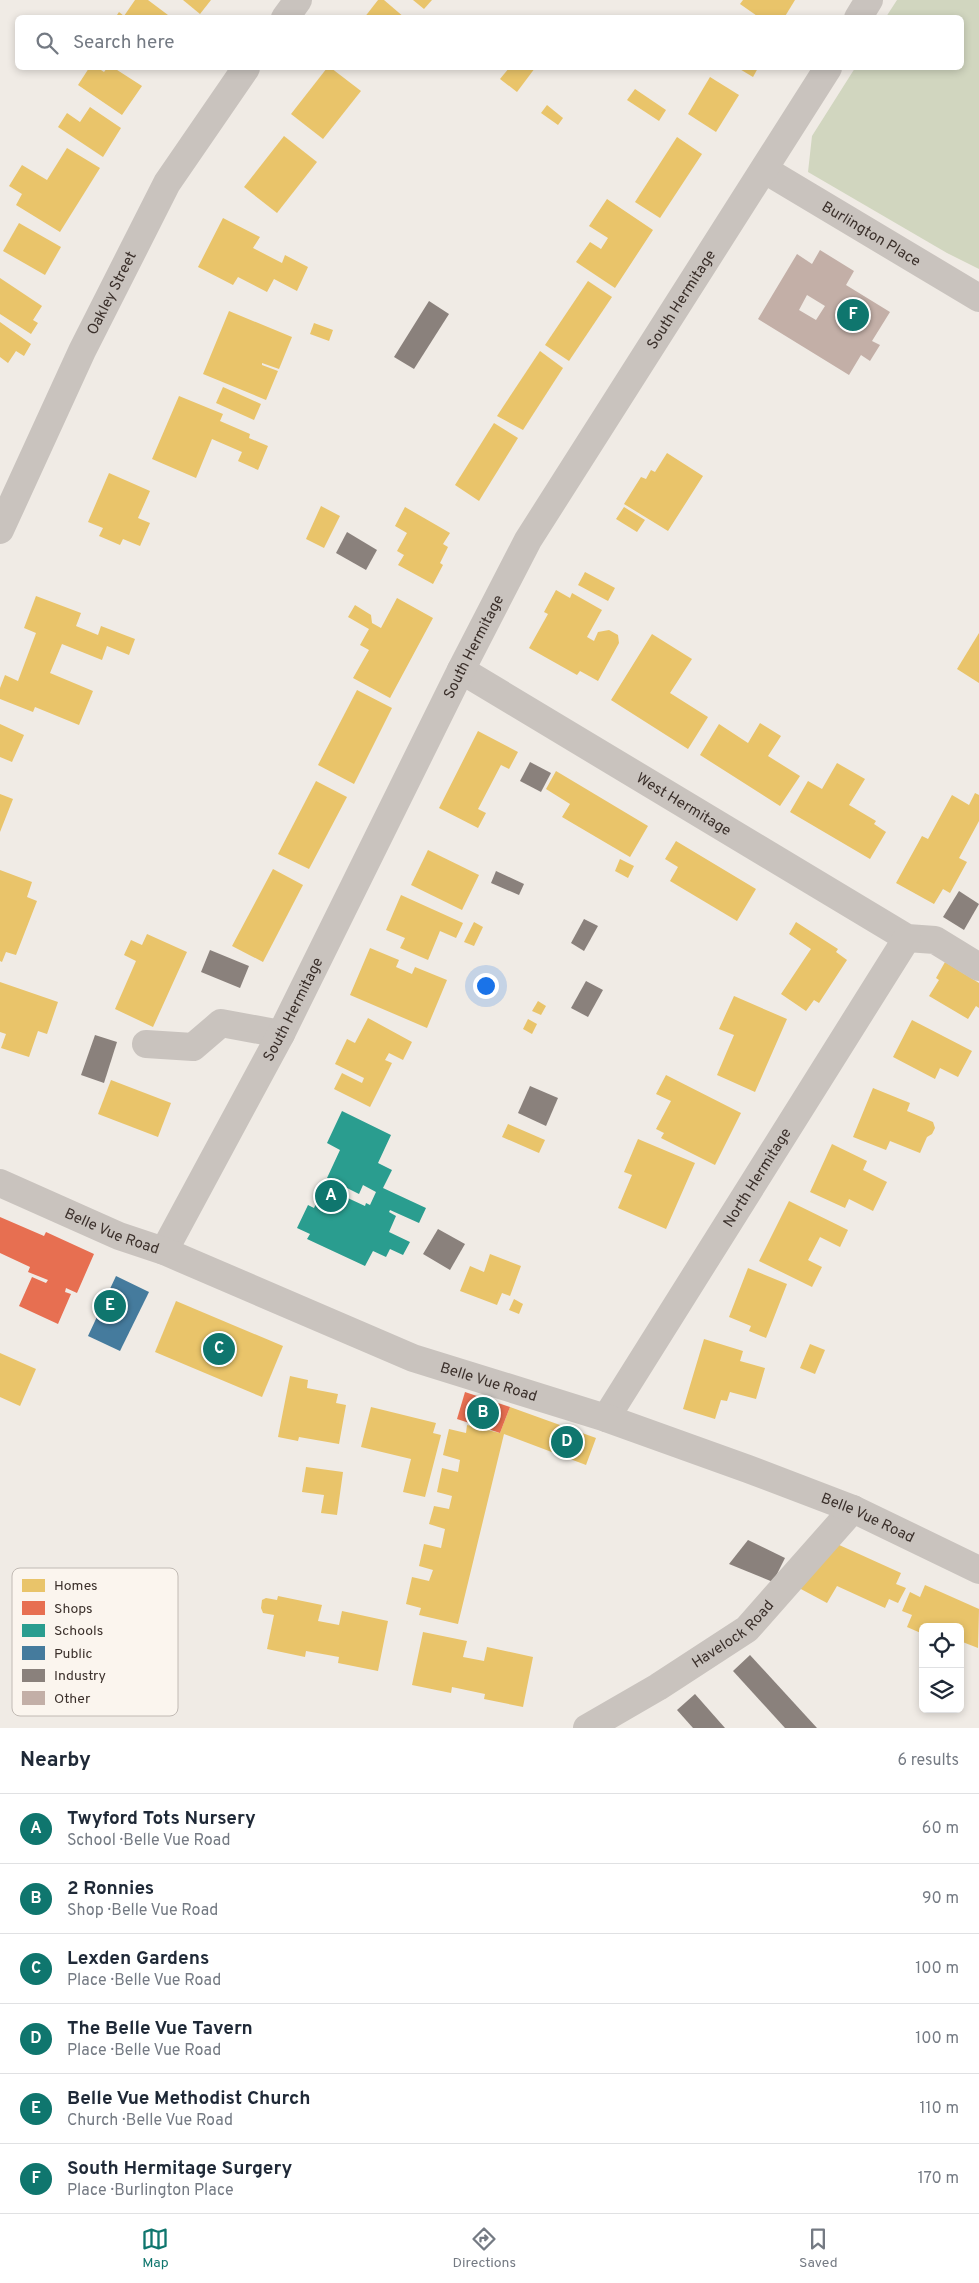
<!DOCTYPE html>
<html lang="en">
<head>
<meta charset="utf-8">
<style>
  :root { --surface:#fff; --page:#f2f2f3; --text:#1f2937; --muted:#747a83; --line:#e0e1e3; --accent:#0f766e }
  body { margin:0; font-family:Overpass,sans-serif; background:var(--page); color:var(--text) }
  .controls { position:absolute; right:15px; bottom:15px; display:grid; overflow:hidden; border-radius:8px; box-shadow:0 2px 8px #0003 }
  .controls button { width:45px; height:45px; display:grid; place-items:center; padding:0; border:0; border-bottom:1px solid var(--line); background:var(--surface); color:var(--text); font:25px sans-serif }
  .you { position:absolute; left:485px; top:985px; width:18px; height:18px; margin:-12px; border:4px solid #fff; border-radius:50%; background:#1a73e8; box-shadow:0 0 0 8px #1a73e833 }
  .badge { display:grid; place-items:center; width:32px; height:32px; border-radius:50%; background:var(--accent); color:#fff; font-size:16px; font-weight:700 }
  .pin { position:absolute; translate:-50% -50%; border:2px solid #fff; box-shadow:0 1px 5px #0006 }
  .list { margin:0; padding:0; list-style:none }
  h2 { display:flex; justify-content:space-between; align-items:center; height:65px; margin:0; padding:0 20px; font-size:21px }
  h2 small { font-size:16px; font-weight:400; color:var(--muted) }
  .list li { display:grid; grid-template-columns:32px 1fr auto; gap:15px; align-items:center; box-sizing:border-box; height:70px; padding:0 20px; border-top:1px solid var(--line) }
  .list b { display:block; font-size:19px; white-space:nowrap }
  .list p { margin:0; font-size:16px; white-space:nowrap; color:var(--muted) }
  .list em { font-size:16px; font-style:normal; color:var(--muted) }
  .icon { flex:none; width:28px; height:28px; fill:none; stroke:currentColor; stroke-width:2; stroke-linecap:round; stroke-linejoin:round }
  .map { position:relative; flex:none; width:979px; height:1728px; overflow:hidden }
  .search { position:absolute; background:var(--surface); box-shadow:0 2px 8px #0003; left:15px; right:15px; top:15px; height:55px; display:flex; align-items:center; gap:12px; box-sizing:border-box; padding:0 18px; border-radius:8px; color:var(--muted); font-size:19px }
  .sheet { height:485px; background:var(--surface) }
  nav { display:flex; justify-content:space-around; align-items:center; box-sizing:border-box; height:70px; border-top:1px solid var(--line); background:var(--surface); font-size:14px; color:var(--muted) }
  nav a { display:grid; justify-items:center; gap:2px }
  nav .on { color:var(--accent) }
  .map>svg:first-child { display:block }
  .green { fill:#d1d6bf }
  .homes { fill:#e9c46a }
  .shops { fill:#e76f51 }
  .schools { fill:#2a9d8f }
  .public { fill:#457b9d }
  .industry { fill:#8a817c }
  .building { fill:#c3afa7; fill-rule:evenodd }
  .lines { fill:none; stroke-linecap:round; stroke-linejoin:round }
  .minor { stroke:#c9c3be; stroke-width:28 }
  .tertiary { stroke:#c9c3be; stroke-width:28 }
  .labels { text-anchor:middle; stroke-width:5; stroke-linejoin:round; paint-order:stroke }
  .street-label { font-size:15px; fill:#3b302b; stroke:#fbf5ee }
  .key { fill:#fbf5ee; stroke:#c1bab4; stroke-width:1 }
  .key-label { font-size:14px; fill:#3b302b }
</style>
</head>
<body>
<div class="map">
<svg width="979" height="1728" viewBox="0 0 979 1728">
  <rect width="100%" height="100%" fill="#f0ebe5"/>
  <!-- green -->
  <path class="green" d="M897 0H979V269L947 253 808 172 812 136 855 68H962V18L886 17Z"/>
  <!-- homes -->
  <g class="homes">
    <path d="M135 0H148L172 18H115L119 12 124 16Z"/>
    <path d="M183 0H211L200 14Z"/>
    <path d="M378 0H384L405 18H364Z"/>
    <path d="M413 0H432L424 9Z"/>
    <path d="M743 0H795L784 18H760L740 4Z"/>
    <path d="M89 68H98L104 72 107 68H114L142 86 122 115 78 85Z"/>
    <path d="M327 68H331L361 91 323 139 291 114Z"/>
    <path d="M509 68H535L517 92 500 79Z"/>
    <path d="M738 68H758L753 77Z"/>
    <path d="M710 77 739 95 716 132 688 114Z"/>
    <path d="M635 89 666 110 659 121 627 100Z"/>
    <path d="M547 105 563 118 558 125 541 113Z"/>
    <path d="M90 107 121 128 103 157 58 127 67 113 80 122Z"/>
    <path d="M284 136 317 162 277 213 244 187Z"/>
    <path d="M677 137 702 154 660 218 635 202Z"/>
    <path d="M67 148 100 168 60 232 16 205 22 194 9 186 22 165 47 180Z"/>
    <path d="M607 199 653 230 615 288 576 262 590 242 601 249 608 238 589 226Z"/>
    <path d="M223 218 260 237 253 248 282 263 285 255 308 267 297 291 274 279 267 292 238 277 233 285 198 267Z"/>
    <path d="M19 223 61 247 45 275 3 251Z"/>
    <path d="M0 278 42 306 33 320 38 323 31 334 0 314Z"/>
    <path d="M588 281 612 297 569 361 545 345Z"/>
    <path d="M229 311 292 337 279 369 262 363V365L278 371 266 400 203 374Z"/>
    <path d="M0 322 31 344 24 356 16 351 8 363 0 357Z"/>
    <path d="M314 323 333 330 329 341 310 334Z"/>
    <path d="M540 351 563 368 523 430 497 416Z"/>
    <path d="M223 387 261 404 254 420 216 403Z"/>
    <path d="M179 396 223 414 220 421 250 434 249 438 268 446 258 470 238 461 242 452 212 439 196 478 152 459Z"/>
    <path d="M494 423 518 438 479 501 455 485Z"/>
    <path d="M667 453 703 476 668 531 624 504 641 477 646 479 651 470 655 472Z"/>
    <path d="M109 473 150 491 138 518 150 523 140 546 123 539 120 545 99 536 103 528 88 522Z"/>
    <path d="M321 506 340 516 324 548 306 539Z"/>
    <path d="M405 507 450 533 443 544 448 547 440 563 443 565 433 584 398 565 404 555 397 551 407 533 395 526Z"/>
    <path d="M624 507 645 520 637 532 616 519Z"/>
    <path d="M585 572 615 588 608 601 578 585Z"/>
    <path d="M556 590 570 598 572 593 602 610 587 637 594 641 598 632 609 630 618 635 619 643 598 681 580 671 577 675 529 648 548 614 544 612Z"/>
    <path d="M36 596 81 613 76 626 98 635 101 626 135 639 129 655 107 646 102 660 62 644 50 673 93 691 79 725 35 707 33 712 0 699V688L5 675 18 681 36 633 24 628Z"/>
    <path d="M397 598 433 618 390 698 353 678 369 650 360 645 369 629 348 617 355 605 371 615 372 623 381 628Z"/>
    <path d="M979 633V683L957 669Z"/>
    <path d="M652 634 692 659 670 693 708 717 688 749 611 700Z"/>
    <path d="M357 690 392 708 354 784 318 765Z"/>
    <path d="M760 723 781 736 768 756 800 776 780 806 700 755 719 724 748 743Z"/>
    <path d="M0 724 24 735 12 762 0 757Z"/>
    <path d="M478 731 518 752 509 769 501 765 478 809 486 813 478 828 439 808Z"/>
    <path d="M837 763 865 779 849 805 876 821 874 824 886 832 870 859 790 812 808 781 822 789Z"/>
    <path d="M556 771 648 826 630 857 562 817 570 804 546 789Z"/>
    <path d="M316 781 347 797 309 869 278 854Z"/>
    <path d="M975 793 979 795V821L959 858 967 862 950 893 943 889 934 904 896 883 922 836 928 839 952 795 969 805Z"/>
    <path d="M0 794 13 799 0 832Z"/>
    <path d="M676 841 756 889 737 921 670 881 678 867 665 859Z"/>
    <path d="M428 850 479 875 462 910 411 885Z"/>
    <path d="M620 859 634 866 628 878 615 871Z"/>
    <path d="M273 869 303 885 263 962 232 946Z"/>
    <path d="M0 870 32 882 27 897 37 901 16 955 6 952 2 962 0 961Z"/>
    <path d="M401 895 463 923 456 938 440 931 428 960 400 948 405 938 386 930Z"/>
    <path d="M474 922 483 927 474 946 464 942Z"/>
    <path d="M796 922 838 949 836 952 847 960 819 1003 814 1000 806 1011 781 994 811 949 789 934Z"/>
    <path d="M147 934 187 952 153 1027 115 1009 136 961 124 955 131 940 142 945Z"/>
    <path d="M370 948 399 960 396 967 412 974 415 967 447 980 427 1028 350 995Z"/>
    <path d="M945 962 979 983V1008L976 1006 968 1019 929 996 939 980 936 978Z"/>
    <path d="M0 982 58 1002 47 1034 38 1031 29 1057 1 1048 6 1034 0 1032Z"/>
    <path d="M734 996 787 1019 755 1092 717 1075 734 1035 719 1029Z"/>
    <path d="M538 1001 546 1006 541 1015 532 1011Z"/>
    <path d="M368 1018 412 1042 403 1060 389 1053 385 1060 392 1063 370 1107 334 1089 342 1073 362 1083 364 1078 335 1064 347 1039 355 1043Z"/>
    <path d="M528 1019 537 1024 532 1034 523 1029Z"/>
    <path d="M912 1020 972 1051 958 1077 940 1068 935 1079 893 1057Z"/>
    <path d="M666 1075 741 1113 715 1165 661 1138 664 1133 656 1129 671 1101 656 1094Z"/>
    <path d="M111 1080 171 1103 158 1137 98 1114Z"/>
    <path d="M873 1088 910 1103 907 1111 933 1122 935 1128 932 1134 927 1137 920 1153 890 1141 886 1150 853 1137Z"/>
    <path d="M508 1124 545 1140 539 1153 502 1137Z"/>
    <path d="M638 1139 695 1163 666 1229 618 1208 632 1175 624 1172Z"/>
    <path d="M832 1144 867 1161 863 1170 887 1182 873 1211 849 1199 845 1208 810 1192Z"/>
    <path d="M789 1201 848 1230 840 1247 820 1237 808 1260 822 1267 812 1287 759 1261Z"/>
    <path d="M490 1254 521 1266 510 1296 502 1293 497 1305 460 1291 470 1266 484 1272Z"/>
    <path d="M748 1268 787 1284 766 1338 749 1331 751 1326 729 1317Z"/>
    <path d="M514 1299 523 1304 519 1314 509 1310Z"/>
    <path d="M176 1301 283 1346 262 1397 155 1352Z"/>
    <path d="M704 1339 743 1351 740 1361 765 1368 756 1399 730 1392 727 1401 721 1400 715 1419 683 1409Z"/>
    <path d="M810 1344 825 1350 815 1374 800 1368Z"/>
    <path d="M0 1353 36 1369 20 1406 0 1397Z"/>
    <path d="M290 1376 308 1380 307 1388 338 1394 336 1403 346 1405 339 1444 299 1437 298 1441 278 1437Z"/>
    <path d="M371 1407 436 1423 433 1433 441 1435 425 1497 403 1492 411 1459 361 1447Z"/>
    <path d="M510 1407 596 1438 586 1465 504 1434 458 1624 419 1615 421 1608 406 1604 412 1577 429 1581 433 1570 419 1566 424 1544 441 1548 445 1529 429 1524 434 1506 449 1509 452 1496 437 1492 442 1468 458 1472 460 1460 443 1455 449 1429 466 1433 467 1425 500 1433Z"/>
    <path d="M306 1467 343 1472 337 1515 321 1513 324 1495 302 1492Z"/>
    <path d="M837 1544 901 1573 896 1584 906 1588 898 1603 889 1599 885 1608 837 1586 827 1603 799 1588Z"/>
    <path d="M925 1585 979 1609 978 1648 960 1641V1627H923V1634L907 1627 912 1615 902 1611 910 1592 920 1597Z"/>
    <path d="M278 1596 322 1605 318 1621 339 1625 342 1611 388 1621 378 1671 338 1663 339 1657 306 1651 305 1657 267 1649 274 1615 263 1613 261 1608 262 1600 266 1598 277 1600Z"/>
    <path d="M423 1632 467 1641 463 1657 484 1661 487 1647 533 1657 523 1707 484 1699 485 1694 452 1687 451 1693 412 1685Z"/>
  </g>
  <!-- shops -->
  <g class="shops">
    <path d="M0 1217 44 1236 46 1232 94 1254 77 1293 66 1288 65 1292 71 1294 58 1324 19 1306 32 1277 46 1283 48 1280 28 1272 30 1267 0 1253Z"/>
    <path d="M465 1392 510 1407 500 1433 457 1419Z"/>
  </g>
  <!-- schools -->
  <path class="schools" d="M342 1111 391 1135 378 1163 392 1170 383 1188 426 1208 419 1223 390 1210 389 1212 396 1216 389 1232 410 1242 403 1255 390 1249 386 1257 373 1251 365 1266 307 1239 310 1234 297 1228 308 1205 314 1208 324 1187 365 1206 366 1203 370 1205 376 1192 363 1185 359 1194 327 1178 340 1150 327 1143Z"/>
  <!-- public -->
  <path class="public" d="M116 1276 149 1292 120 1351 88 1336Z"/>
  <!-- industry -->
  <g class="industry">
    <path d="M429 301 449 314 414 369 394 357Z"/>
    <path d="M347 532 377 550 366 570 336 553Z"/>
    <path d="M530 762 551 773 541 792 520 781Z"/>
    <path d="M496 871 524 884 519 895 491 883Z"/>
    <path d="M959 891 979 904 964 930 943 917Z"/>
    <path d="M584 919 598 926 584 951 571 943Z"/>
    <path d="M210 950 249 966 240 988 201 972Z"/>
    <path d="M586 981 603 990 588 1017 571 1008Z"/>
    <path d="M95 1035 117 1042 104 1083 81 1075Z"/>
    <path d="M530 1086 558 1098 546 1126 518 1113Z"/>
    <path d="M438 1229 465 1244 450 1270 423 1254Z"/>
    <path d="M748 1540 785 1558 773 1582 729 1564Z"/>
    <path d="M750 1655 817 1728H785L733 1671Z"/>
    <path d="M695 1694 725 1728H693L677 1710Z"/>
  </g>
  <!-- building -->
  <path class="building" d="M820 250 854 271 846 285 890 312 872 341 880 345 870 361 861 355 849 375 758 319 797 254 812 264ZM807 295 825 306 816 320 799 310Z"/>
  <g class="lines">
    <!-- minor -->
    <g class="minor">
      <path d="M285 18 298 0"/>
      <path d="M858 18 869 0"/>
      <path id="s1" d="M765 170 979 298"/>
      <path id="s2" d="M0 530 82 351 167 183 246 68"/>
      <path id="s3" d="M461 670 907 938 935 940 979 967"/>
      <path d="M146 1044 193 1047 221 1023 281 1034"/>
      <path id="s4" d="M164 1251 281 1034 461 670 528 540 828 68"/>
      <path id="s5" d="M606 1418 907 938"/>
      <path id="s6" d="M587 1728 658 1687 747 1629 853 1509"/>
    </g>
    <!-- tertiary -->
    <path class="tertiary" id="s7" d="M0 1183 119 1236 164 1251 413 1358 606 1418 748 1469 853 1509 979 1570"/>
  </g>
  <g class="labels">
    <!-- street labels -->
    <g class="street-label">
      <text dy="5" stroke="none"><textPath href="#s1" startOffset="124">Burlington Place</textPath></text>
      <text dy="5" stroke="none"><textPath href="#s2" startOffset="262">Oakley Street</textPath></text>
      <text dy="5" stroke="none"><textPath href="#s4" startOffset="1084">South Hermitage</textPath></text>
      <text dy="5" stroke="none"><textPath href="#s4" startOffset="679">South Hermitage</textPath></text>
      <text dy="5" stroke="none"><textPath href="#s3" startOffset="260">West Hermitage</textPath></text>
      <text dy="5" stroke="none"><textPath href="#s4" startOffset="274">South Hermitage</textPath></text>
      <text dy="5" stroke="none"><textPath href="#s5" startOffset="284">North Hermitage</textPath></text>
      <text dy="5" stroke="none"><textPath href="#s7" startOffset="122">Belle Vue Road</textPath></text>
      <text dy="5" stroke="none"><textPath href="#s7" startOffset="528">Belle Vue Road</textPath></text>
      <text dy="5" stroke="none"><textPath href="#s7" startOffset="931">Belle Vue Road</textPath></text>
      <text dy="5" stroke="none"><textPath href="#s6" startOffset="174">Havelock Road</textPath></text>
    </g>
  </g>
  <!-- legend -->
  <rect x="12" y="1568" width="166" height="148" rx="8" class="key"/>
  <rect x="22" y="1579" width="23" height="13" fill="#e9c46a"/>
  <rect x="22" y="1601" width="23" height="14" fill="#e76f51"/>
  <rect x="22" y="1624" width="23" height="13" fill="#2a9d8f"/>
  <rect x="22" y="1646" width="23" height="14" fill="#457b9d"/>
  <rect x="22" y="1669" width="23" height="13" fill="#8a817c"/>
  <rect x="22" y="1691" width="23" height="14" fill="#c3afa7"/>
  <g class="key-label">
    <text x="54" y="1590">Homes</text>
    <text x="54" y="1613">Shops</text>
    <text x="54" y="1635">Schools</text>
    <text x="54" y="1658">Public</text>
    <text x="54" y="1680">Industry</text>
    <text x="54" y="1703">Other</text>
  </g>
</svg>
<div class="controls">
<button><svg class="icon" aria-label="locate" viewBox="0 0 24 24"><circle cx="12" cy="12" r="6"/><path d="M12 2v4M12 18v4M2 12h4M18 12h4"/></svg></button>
<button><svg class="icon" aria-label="layers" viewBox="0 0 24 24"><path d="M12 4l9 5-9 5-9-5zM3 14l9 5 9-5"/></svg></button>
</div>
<div class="you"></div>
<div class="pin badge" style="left:331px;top:1196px">A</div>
<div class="pin badge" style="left:483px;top:1413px">B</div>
<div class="pin badge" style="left:219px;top:1349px">C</div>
<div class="pin badge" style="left:567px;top:1442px">D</div>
<div class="pin badge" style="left:110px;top:1306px">E</div>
<div class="pin badge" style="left:853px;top:315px">F</div>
<div class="search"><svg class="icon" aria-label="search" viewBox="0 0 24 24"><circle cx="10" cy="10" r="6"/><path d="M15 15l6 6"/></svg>Search here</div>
</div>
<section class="sheet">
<h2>Nearby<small>6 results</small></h2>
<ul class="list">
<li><span class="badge">A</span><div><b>Twyford Tots Nursery</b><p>School · Belle Vue Road</p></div><em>60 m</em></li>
<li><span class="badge">B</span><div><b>2 Ronnies</b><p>Shop · Belle Vue Road</p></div><em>90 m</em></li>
<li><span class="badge">C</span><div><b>Lexden Gardens</b><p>Place · Belle Vue Road</p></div><em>100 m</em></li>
<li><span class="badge">D</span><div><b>The Belle Vue Tavern</b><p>Place · Belle Vue Road</p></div><em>100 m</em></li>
<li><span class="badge">E</span><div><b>Belle Vue Methodist Church</b><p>Church · Belle Vue Road</p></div><em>110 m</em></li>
<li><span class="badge">F</span><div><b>South Hermitage Surgery</b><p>Place · Burlington Place</p></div><em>170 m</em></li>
</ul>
</section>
<nav>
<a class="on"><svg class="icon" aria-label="map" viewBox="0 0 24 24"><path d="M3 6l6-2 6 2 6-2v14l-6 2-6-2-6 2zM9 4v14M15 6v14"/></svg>Map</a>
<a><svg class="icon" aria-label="directions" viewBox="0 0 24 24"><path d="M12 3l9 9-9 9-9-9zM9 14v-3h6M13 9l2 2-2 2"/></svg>Directions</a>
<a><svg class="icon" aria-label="saved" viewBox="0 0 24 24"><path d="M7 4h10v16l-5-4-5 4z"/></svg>Saved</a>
</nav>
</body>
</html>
